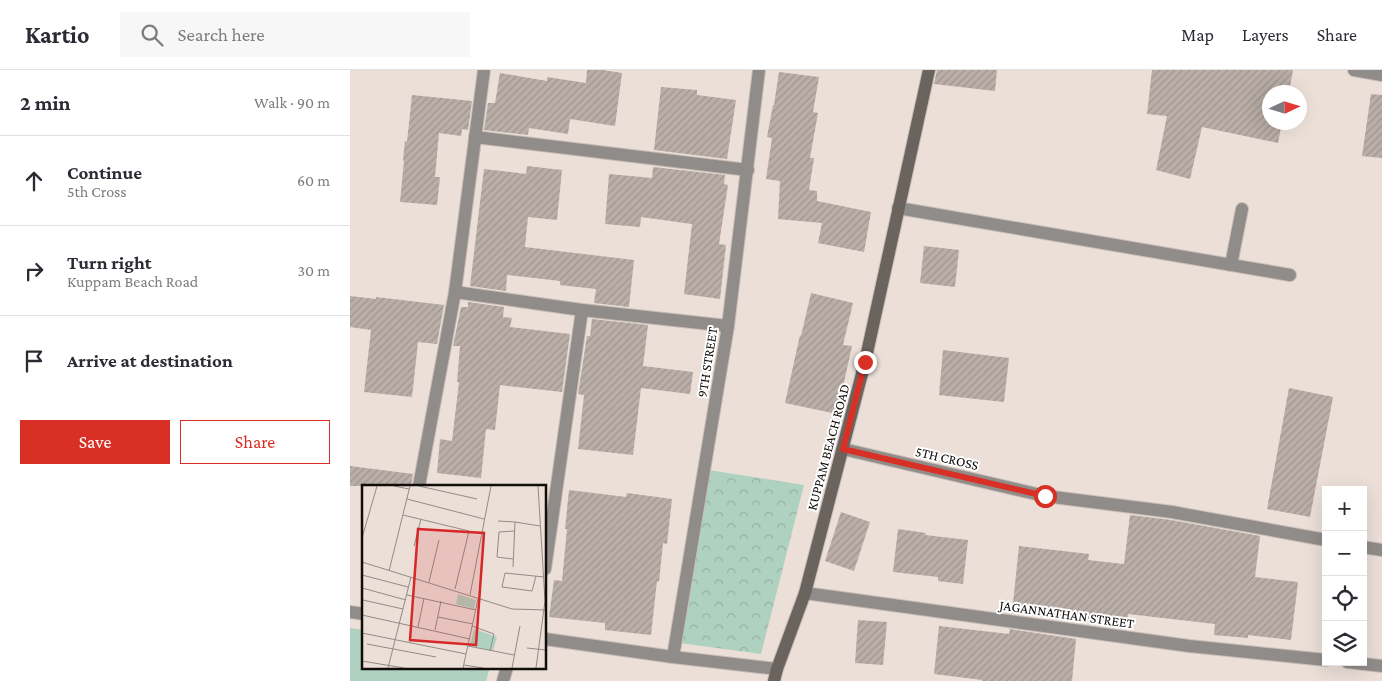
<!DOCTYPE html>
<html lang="en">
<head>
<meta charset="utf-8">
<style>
  :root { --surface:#fff; --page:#f7f7f7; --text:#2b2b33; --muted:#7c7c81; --line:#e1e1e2; --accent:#d93025 }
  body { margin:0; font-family:"Crimson Pro",serif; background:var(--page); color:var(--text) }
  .controls { position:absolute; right:15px; bottom:15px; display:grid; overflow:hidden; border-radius:0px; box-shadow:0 5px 20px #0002 }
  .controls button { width:45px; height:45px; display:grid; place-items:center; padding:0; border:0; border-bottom:1px solid var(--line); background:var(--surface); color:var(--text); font:25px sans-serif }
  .compass { position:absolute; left:912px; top:15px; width:45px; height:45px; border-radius:50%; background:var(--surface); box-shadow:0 5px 20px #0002; rotate:86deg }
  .stop { position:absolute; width:15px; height:15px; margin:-11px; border:4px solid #d93025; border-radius:50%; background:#fff }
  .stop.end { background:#d93025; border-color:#fff; box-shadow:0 1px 5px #0008 }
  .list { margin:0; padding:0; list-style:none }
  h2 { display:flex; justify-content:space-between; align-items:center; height:65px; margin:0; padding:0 20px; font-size:21px }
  h2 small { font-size:16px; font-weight:400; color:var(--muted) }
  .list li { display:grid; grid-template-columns:32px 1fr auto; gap:15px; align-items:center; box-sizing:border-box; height:90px; padding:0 20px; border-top:1px solid var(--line) }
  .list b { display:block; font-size:19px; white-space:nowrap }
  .list p { margin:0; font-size:16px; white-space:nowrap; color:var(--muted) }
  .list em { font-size:16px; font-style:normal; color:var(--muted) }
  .actions { display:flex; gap:10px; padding:15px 20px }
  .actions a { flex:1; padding:11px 0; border:1px solid var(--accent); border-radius:0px; text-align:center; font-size:18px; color:var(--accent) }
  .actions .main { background:var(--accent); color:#fff }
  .icon { flex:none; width:28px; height:28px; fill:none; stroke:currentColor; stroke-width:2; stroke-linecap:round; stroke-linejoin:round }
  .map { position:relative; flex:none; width:1032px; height:611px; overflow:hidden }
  header { display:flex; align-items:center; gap:30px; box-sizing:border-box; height:70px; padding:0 25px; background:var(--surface); border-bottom:1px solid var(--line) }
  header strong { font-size:24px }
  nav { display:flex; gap:28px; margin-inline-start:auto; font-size:18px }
  .search { width:350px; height:45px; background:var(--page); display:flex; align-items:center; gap:12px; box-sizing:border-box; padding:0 18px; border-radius:0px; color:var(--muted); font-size:19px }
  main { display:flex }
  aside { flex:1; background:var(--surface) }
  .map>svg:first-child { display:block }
  .grass { fill:#afd1bf }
  .park { fill:url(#park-crowns) }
  .building { fill:url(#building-hatch) }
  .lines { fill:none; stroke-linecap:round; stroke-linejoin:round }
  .street-casing { stroke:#c8bdb7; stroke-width:14 }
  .secondary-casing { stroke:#c8bdb7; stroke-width:14 }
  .street { stroke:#908c89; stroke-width:12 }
  .secondary { stroke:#6a635e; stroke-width:12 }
  .route { stroke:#d93025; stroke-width:6 }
  .labels { text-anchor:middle; stroke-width:4; stroke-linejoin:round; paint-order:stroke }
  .street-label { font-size:14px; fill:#100d0a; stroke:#fff }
  .inset-road { fill:none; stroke:#938b86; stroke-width:1 }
  .view { fill:#d62828; fill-opacity:0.15; stroke:#d62828; stroke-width:2.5 }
  .inset-edge { fill:none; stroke:#100d0a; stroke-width:2.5 }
</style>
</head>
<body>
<header>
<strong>Kartio</strong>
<div class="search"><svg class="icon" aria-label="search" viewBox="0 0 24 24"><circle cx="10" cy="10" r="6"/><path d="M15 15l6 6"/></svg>Search here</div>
<nav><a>Map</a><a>Layers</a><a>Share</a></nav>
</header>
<main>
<aside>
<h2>2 min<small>Walk · 90 m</small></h2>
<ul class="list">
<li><svg class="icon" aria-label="ahead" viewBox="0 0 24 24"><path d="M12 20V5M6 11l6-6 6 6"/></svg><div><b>Continue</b><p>5th Cross</p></div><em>60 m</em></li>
<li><svg class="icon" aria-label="right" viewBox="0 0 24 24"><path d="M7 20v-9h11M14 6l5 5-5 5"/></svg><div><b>Turn right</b><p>Kuppam Beach Road</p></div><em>30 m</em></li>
<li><svg class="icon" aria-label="arrive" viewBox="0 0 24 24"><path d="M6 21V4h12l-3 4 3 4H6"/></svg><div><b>Arrive at destination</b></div></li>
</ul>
<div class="actions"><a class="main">Save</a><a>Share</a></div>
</aside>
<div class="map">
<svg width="1032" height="611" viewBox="0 0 1032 611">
  <defs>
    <pattern id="park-crowns" width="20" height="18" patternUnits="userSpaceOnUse" patternTransform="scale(1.25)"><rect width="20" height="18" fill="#afd1bf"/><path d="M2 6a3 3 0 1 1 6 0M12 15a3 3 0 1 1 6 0" fill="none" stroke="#96b2a3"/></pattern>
    <pattern id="building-hatch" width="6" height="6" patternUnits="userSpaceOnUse" patternTransform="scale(1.25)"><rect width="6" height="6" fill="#baaea8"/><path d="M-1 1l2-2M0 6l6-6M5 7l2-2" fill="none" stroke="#9f948f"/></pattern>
  </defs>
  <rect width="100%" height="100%" fill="#ebdfd8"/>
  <!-- grass -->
  <path class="grass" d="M0 558 14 560V597H140L136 611H0Z"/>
  <!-- park -->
  <path class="park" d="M359 400 454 415 411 584 330 573Z"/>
  <!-- building -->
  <g class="building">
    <path d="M237 0H253L272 3 265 56 220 49 218 64 179 58 178 65 134 60 138 33H145L150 3 197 11V7L236 13Z"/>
    <path d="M587 0H647L645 21 584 14Z"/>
    <path d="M802 0H943L939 22H920V52H932L928 73 852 57 840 109 806 100 817 46 797 44Z"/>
    <path d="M429 2 469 7 463 42 468 43 460 88H464L459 120 467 121V131L521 142 514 182 468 173 472 153 428 149 430 111 416 109 422 68 417 67 423 35H424Z"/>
    <path d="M311 17 347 20V25L386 30 377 89 304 80Z"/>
    <path d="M1021 24 1032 25V88L1012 86Z"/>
    <path d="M62 25 122 31 118 60 112 59 111 66 89 63 85 107H90L87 135 50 132 54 91 53 90 55 71 57 72Z"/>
    <path d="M177 96 212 100 207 150 178 147 175 177 284 190 279 237 244 233 246 219 210 215V211L157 205 156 221 120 216 134 99 176 104Z"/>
    <path d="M303 97 375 105 374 114 378 115 369 174 376 175 370 229 334 224 342 154 291 147 290 157 255 154 259 104 302 108Z"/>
    <path d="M574 176 609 180 605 217 570 213Z"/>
    <path d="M461 223 503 233 493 275 502 276 487 344 435 333 450 265 451 266Z"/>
    <path d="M0 226 26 229V227L94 235 87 274 68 272 62 327 14 322 21 260 0 257Z"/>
    <path d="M118 232 154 237 153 247 162 248 160 257 220 264 212 322 150 315 145 360 136 359 131 408 87 403 90 369 102 371 109 312H107L110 276H103L111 237H118Z"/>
    <path d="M242 249 298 255 293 296 343 302 340 324 291 318 283 385 228 379 234 325 228 324 237 266H240Z"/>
    <path d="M593 280 659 288 654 332 589 325Z"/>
    <path d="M939 318 983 327 960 447 917 439Z"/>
    <path d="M0 396 63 404 61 416H0Z"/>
    <path d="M219 420 276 427 277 423 322 429 317 474 313 473 309 512 307 511 301 565 255 560V553L199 547 204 510 212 511 217 459H215Z"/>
    <path d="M491 442 520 452 504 501 475 491Z"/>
    <path d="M780 445 821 450 910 466 905 507 948 512 941 570 898 565V568L864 565 865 554 778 544 777 554 732 548 731 552H728L662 543 669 476 739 484 738 490 774 494Z"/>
    <path d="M548 459 576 463 575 465 618 470 613 514 588 511V507L543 502Z"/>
    <path d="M508 550 537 552 533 595 505 593Z"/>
    <path d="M589 556 659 564 660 559 726 569 722 611H632V610L584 604Z"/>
  </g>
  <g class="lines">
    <defs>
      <g id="street">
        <path d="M1004 0 1032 5"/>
        <path d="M125 67 398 100"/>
        <path d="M548 138 940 205"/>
        <path d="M881 195 892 139"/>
        <path d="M105 222 232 240 378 256"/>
        <path d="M493 379 695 426 822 442 976 470"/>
        <path d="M69 416 105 222 134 0"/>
        <path d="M1013 477 1032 480"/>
        <path d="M195 499 232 240"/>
        <path d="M455 523 839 576 976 590"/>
        <path d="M0 542 14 544"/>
        <path d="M195 569 323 587 427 599"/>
        <path d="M323 587 378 256 409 0"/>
        <path d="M997 592 1032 596"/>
        <path d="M153 611 157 597"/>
      </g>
      <path id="secondary" d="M424 611 427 599 455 523 515 292 579 0"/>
    </defs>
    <!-- street casing -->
    <use href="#street" class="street-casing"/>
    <!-- secondary casing -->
    <use href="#secondary" class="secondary-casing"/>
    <!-- street -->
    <use href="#street" class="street"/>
    <!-- secondary -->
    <use href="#secondary" class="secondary"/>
  </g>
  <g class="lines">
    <!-- route -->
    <path class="route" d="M515 292 493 379 695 426"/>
  </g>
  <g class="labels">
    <!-- street labels -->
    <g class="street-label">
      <text transform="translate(357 292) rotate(-81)" y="5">9TH STREET</text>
      <text transform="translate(478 377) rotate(-75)" y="5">KUPPAM BEACH ROAD</text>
      <text transform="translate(597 388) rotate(13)" y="5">5TH CROSS</text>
      <text transform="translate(717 544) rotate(8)" y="5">JAGANNATHAN STREET</text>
    </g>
  </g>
  <!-- overview -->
  <g transform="translate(12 415)">
    <rect width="184" height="184" fill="#ebdfd8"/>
    <path d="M112 144 135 152 131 166 108 161Z" fill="#afd1bf"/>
    <path d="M96 109 114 115 112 124 94 119Z" fill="#afd1bf"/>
    <path class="inset-road" d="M32 1 47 4M57 1 115 14M45 14 122 34M41 30 107 46 93 104M136 36 153 37M0 53 15 1M52 61 59 34M151 74 135 72 137 47 152 46M0 77 150 124 184 125M151 82 153 37 178 41M27 86 48 1M0 90 46 102M174 91 170 106 140 102 143 88 182 92M67 97 77 55M0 103 44 115M45 110 114 125M108 110 129 1M1 115 41 124M0 130 108 154M76 132 111 139M110 141 132 149 128 166M56 142 62 113M73 145 79 116M0 148 104 169M5 159 74 172M106 161 152 170M165 163 184 165M0 176 42 183M102 180 121 183M26 183 49 92M101 183 116 114M150 183 158 141M174 183 183 116 176 1"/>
    <path class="view" d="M56 44 122 48 114 160 48 155Z"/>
    <rect width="184" height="184" class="inset-edge"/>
  </g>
</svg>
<div class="controls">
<button>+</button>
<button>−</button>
<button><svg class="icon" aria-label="locate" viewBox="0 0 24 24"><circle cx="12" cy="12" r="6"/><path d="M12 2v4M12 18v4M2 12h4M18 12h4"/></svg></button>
<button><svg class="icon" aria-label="layers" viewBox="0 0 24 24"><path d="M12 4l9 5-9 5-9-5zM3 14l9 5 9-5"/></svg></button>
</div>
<svg class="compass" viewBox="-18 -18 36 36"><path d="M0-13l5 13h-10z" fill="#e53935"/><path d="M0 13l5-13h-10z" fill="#7c7c81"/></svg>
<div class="stop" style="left:695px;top:426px"></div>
<div class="stop end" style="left:515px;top:292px"></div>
</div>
</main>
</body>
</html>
